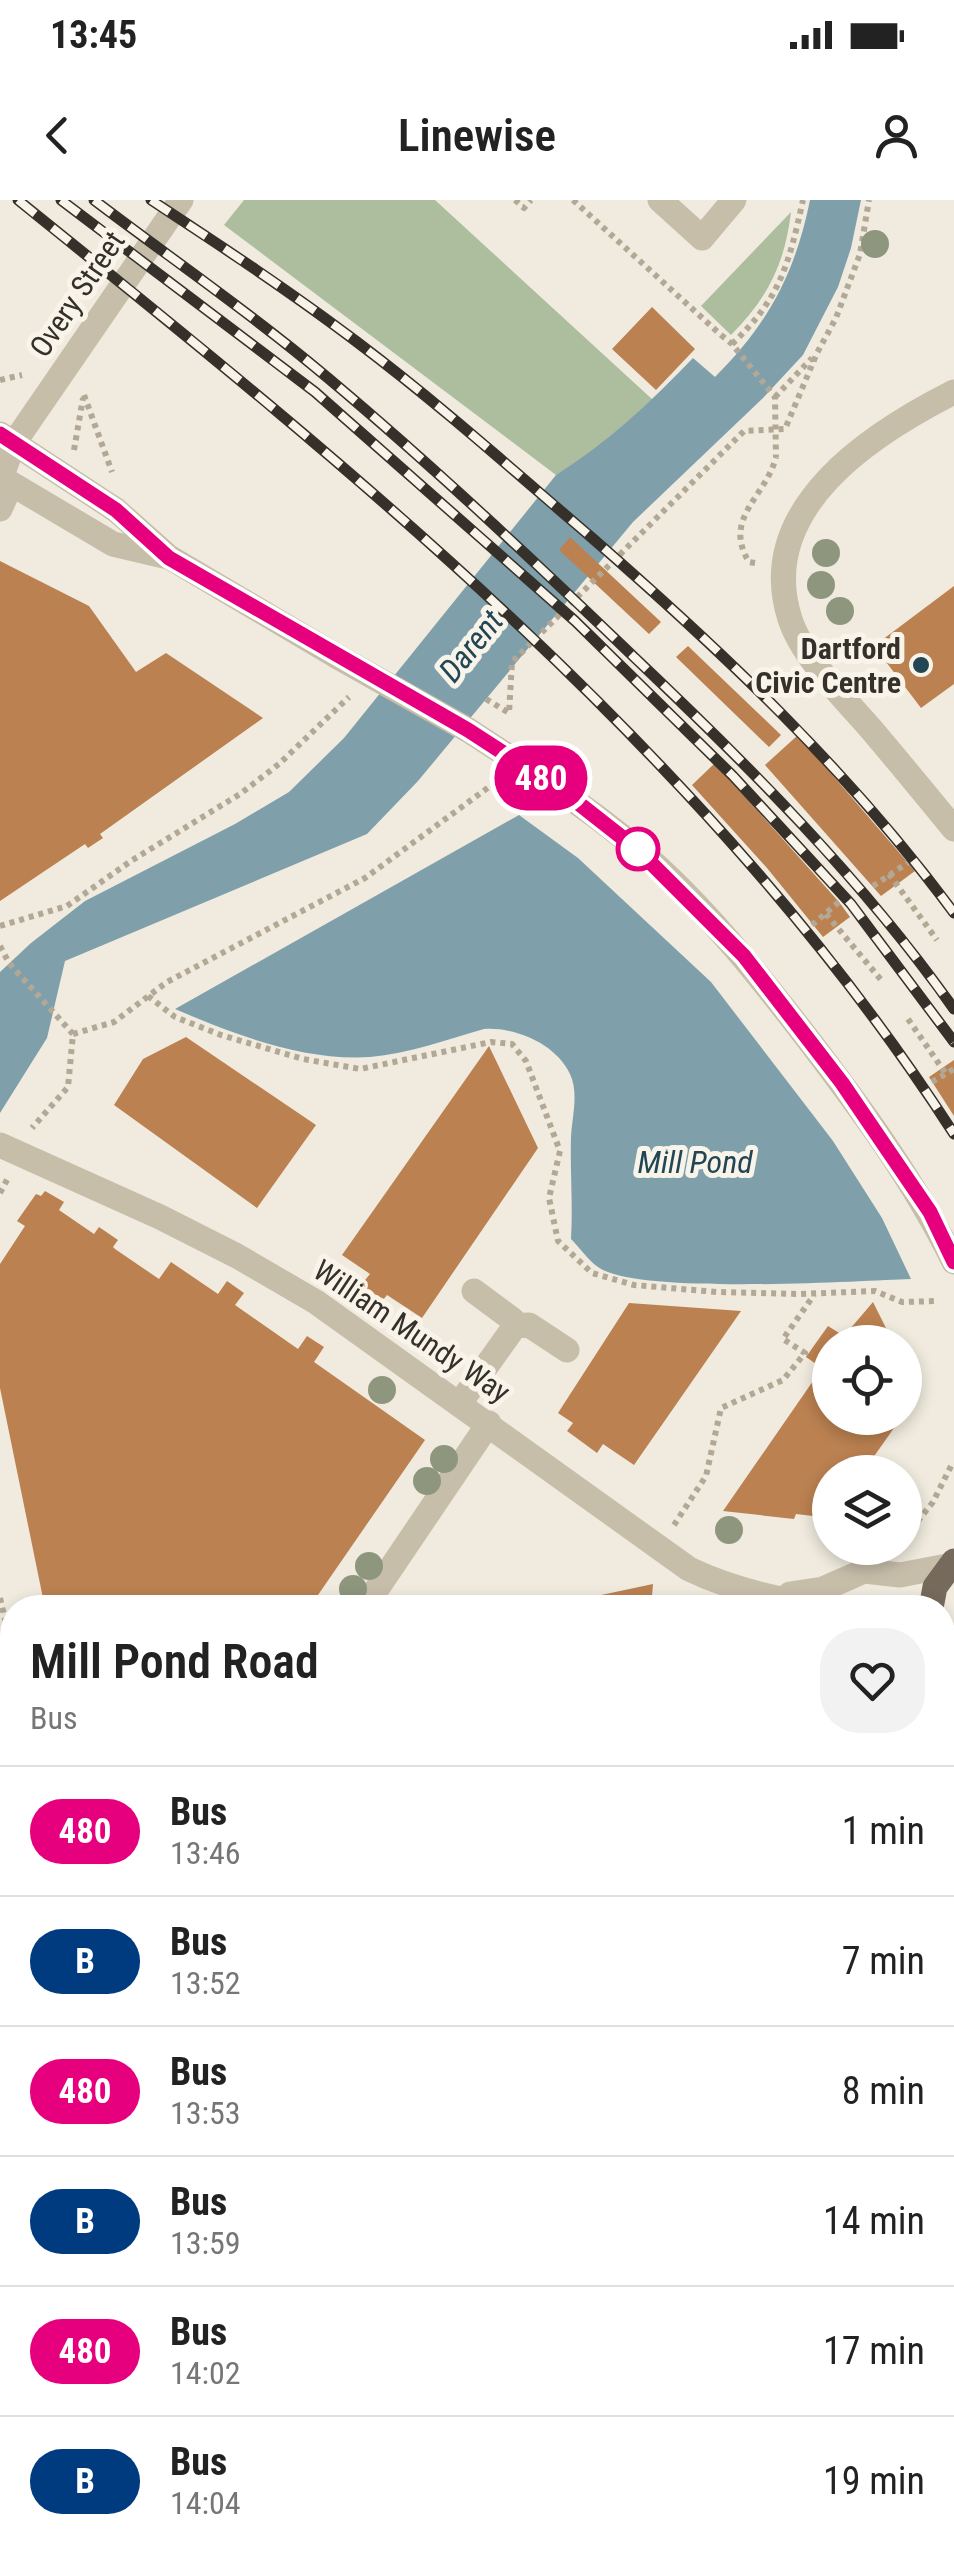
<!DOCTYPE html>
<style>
body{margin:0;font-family:"Roboto Condensed",sans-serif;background:#f2f2f2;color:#222;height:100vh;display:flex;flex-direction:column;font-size:38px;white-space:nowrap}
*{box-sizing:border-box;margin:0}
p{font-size:32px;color:#767676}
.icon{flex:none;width:55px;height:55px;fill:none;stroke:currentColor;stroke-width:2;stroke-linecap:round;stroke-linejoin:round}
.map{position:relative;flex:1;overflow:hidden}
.sheet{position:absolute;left:0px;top:1395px;width:955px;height:972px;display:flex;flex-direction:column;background:#fff;border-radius:40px 40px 0 0;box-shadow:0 5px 15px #0003}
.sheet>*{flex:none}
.badge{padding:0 20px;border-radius:32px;font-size:35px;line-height:65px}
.buttons{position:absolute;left:812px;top:1125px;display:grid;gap:20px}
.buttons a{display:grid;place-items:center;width:110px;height:110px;border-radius:50%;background:#fff;box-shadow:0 5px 15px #0003;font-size:50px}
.map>.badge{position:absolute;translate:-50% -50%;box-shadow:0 0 0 5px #fff}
.round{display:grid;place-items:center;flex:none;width:105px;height:105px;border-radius:40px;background:#f2f2f2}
.summary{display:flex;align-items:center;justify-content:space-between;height:170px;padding:0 30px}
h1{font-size:48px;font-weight:600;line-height:75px}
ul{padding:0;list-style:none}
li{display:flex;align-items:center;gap:30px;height:130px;padding:0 30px;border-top:2px solid #e0e0e0}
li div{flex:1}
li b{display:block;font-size:38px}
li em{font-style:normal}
li .badge{min-width:110px;font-weight:700;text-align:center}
.status{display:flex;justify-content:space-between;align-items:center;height:70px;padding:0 50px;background:#fff;direction:ltr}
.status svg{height:28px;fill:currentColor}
header{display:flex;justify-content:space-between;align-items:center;height:130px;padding:0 30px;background:#fff;font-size:45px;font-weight:600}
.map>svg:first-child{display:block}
.green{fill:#adbe9f}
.water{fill:#7fa0ab}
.building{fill:#bb8151}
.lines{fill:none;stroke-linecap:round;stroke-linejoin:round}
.path{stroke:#b3a895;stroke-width:6;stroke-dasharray:5 5;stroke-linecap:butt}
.minor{stroke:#c7beaa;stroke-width:25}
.major{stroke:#766a5c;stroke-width:25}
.rail-casing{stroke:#353029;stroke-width:11}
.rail{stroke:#f8f4ea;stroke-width:8;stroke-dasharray:22;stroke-linecap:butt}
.path-bridge{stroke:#b3a895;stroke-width:6;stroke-dasharray:5 5;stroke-linecap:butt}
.minor-bridge{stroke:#c7beaa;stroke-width:25}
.tree{fill:#8e967e}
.line-casing{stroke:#fff;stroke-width:22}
.line{stroke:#e6007e;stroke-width:15}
.poi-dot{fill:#224653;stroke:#f8f4ea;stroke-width:4}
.stop-dot{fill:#fff;stroke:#e6007e;stroke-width:5}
.labels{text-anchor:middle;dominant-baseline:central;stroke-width:10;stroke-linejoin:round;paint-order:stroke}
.street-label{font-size:30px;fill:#353029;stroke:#f8f4ea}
.poi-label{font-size:30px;font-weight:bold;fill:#353029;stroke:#f8f4ea;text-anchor:end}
.water-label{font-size:32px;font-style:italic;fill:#224653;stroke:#f8f4ea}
</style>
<div class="status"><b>13:45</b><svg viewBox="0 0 49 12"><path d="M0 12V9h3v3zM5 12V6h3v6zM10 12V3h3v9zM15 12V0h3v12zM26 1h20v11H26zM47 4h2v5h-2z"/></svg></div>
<header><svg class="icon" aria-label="back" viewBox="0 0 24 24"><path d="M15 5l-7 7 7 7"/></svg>Linewise<svg class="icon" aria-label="person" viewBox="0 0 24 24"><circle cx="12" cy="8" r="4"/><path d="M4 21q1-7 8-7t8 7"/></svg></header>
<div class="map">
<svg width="954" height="2366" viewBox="0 0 954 2366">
<rect width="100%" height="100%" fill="#f0ebde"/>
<path class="green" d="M 244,0 L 435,0 L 653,200 L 587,256 L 556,275 L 224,25 Z
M 791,12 C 785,64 767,99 731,135 L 701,106 Z"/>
<path class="water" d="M 810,0 L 861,0 L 851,48 L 838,87 L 803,155 L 763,198 L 633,322 L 418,581 L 367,634 L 65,761 L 47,838 L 0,913 L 0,772 L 31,743 L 85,701 L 235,624 L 289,592 L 344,538 L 556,275 C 607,243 651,202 693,158 L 715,177 C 768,124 795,74 810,0 Z
M 519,615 L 578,658 L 711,782 L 833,941 L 882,1018 L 911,1079 C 854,1081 636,1095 598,1067 C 588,1060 580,1048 571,1039 C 573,1005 570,971 571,937 C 572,917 579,893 570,874 C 556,844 516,827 484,829 C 448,839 408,854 370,857 C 302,861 236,835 175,809 Z
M 0,1475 L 12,1532 L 12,2099 L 6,2068 L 0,1975 Z"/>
<path class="building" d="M 652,107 L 695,149 L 656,190 L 612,149 Z
M 570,337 L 661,422 L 649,434 L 559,350 Z
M 0,361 L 89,406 L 136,472 L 166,453 L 263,518 L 100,634 L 103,638 L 88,648 L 85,644 L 0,701 Z
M 954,386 L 954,484 L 921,508 L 874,446 Z
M 688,446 L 781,535 L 769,547 L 676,457 Z
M 798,535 L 915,671 L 881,696 L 765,565 Z
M 715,563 L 839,702 L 850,717 L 823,737 L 767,668 L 692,585 Z
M 186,837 L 316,925 L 257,1008 L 114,905 L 143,859 Z
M 489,846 L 538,948 L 422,1118 L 387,1095 L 383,1100 L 361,1085 L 370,1074 L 342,1055 Z
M 954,860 L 954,916 L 929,877 Z
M 45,991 L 64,1002 L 59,1010 L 94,1034 L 99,1027 L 118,1040 L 113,1047 L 115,1049 L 159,1079 L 171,1062 L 218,1094 L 227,1081 L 244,1093 L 235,1105 L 298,1149 L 307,1136 L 324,1147 L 314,1162 L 425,1240 L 309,1408 L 45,1408 L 0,1188 L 0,1064 L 25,1026 L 17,1021 L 36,994 L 41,996 Z
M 873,1102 L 893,1142 L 830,1142 L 830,1218 L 901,1218 L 863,1272 L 830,1272 L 830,1318 L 796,1314 L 794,1319 L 723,1311 L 822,1168 L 806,1157 L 813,1147 L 828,1126 L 844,1136 Z
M 629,1103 L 741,1111 L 634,1265 L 603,1244 L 597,1253 L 567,1231 L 573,1223 L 558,1213 Z
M 653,1384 L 651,1408 L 550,1408 L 549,1406 Z
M 942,1803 L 954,1813 L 954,1844 L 947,1853 L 954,1859 L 954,1874 L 946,1884 L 942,1881 Z
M 942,1911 L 954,1925 L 954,1989 L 942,2001 Z
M 581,2355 L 692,2355 L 682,2366 L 592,2366 Z"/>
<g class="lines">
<path class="path" d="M 515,0 L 524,8 L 531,0
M 573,0 L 721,135
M 732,144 C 781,98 789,63 803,0
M 0,180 L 22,175
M 84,195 L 112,272
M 775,197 L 812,158
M 74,250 L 83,198
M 755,363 L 749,362 C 722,318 766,297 776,257
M 486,499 L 509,513 L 512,462 L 744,231 L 785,229 L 817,153 L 836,118 L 860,54 L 869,0
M 889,674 L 937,740
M 873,686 L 909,662
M 826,714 L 882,781
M 812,725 L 839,702
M 0,726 L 67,706 L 131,661 L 240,594 L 279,564 L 349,497
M 0,746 L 9,763 L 73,834 L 68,887 L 32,928
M 148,796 L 175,817 L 221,835 L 303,859 L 360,869 L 491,842 L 512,844 L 526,861 L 560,951 L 549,998 L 558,1041 L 592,1073 L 634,1085 L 717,1092 L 800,1094 L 875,1091 L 902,1102 L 938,1101
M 908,819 L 946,874
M 73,834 L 114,822 L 167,782 L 365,678 L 493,584
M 932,882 L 954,869
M 0,993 L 8,978
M 674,1325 L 706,1276 L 721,1208 L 783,1180 L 805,1153 L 783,1139 L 814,1095
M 905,1337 L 933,1302 L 951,1266
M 0,1398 L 12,1449
M 0,1785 L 12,1792"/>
<path class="minor" d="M 660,0 L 702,38 L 734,0
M 954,192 C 873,233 754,308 790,419 C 802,457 845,499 871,529 C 899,562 926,595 954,629
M 0,234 L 116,310 L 169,357 L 338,457
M 0,277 L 113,344 L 164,356
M 0,309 L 5,298 L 1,278 L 14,243 L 181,0
M 468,530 C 534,573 601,615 659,668 C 713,718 759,776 804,834 C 859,906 914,980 954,1062
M 0,945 L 160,1017 L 237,1056 L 316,1102 L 689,1369 C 735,1391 782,1400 832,1408
M 474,1091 L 513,1120 L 515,1126
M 460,1203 L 515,1126 L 529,1125 L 567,1150
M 790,1394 L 823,1389 L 864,1371 L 900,1375 L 947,1366
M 364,1408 L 489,1223
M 0,1508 L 12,1505
M 942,1706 L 954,1691
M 451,2355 L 462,2366
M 418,2366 L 425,2355"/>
<path class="major" d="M 931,1408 L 935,1387 L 954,1361
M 952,1462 L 954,1484"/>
<defs>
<path id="rail" d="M 18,0 C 361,276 713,560 954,934
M 61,0 L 315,192 L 575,421 L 733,576 L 851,704 L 954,842
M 94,0 C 172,59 253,115 328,178 C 434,267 535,362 635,458 C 750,567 862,679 954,809
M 151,0 C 221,46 291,92 357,142 C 438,203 514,271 591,337 C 723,452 850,572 954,713"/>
</defs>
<use href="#rail" class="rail-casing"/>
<use href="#rail" class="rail"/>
<path class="path-bridge" d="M 721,135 L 732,144 L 775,197 L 776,257"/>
<path class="minor-bridge" d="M 338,457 L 468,530"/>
</g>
<g class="tree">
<circle cx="875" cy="44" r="14"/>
<circle cx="826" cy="353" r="14"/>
<circle cx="821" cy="385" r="14"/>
<circle cx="840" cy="411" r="14"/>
<circle cx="382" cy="1190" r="14"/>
<circle cx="444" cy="1259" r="14"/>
<circle cx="427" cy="1281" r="14"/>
<circle cx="729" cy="1330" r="14"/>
<circle cx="369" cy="1366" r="14"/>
<circle cx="353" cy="1389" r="14"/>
</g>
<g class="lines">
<defs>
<path id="line" d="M 0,234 L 116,310 L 169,358 L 468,530 L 568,595 L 638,650 L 744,756 L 842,883 L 930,1012 L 954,1062"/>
</defs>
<use href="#line" class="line-casing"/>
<use href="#line" class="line"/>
</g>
<circle class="poi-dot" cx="921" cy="465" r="10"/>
<circle class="stop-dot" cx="638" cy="649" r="20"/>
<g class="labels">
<g class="street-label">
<text transform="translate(77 94) rotate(-56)">Overy Street</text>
<text transform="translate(412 1131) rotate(34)">William Mundy Way</text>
</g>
<g class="poi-label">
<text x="901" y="448">Dartford<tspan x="901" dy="34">Civic Centre</tspan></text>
</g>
<g class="water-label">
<text transform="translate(471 446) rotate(-51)">Darent</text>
<text x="695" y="962">Mill Pond</text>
</g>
</g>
</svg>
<div class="buttons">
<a><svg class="icon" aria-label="locate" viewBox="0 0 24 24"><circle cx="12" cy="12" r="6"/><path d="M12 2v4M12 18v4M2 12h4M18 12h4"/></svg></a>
<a><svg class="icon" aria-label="layers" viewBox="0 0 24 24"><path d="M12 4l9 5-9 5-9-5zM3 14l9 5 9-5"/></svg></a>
</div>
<b class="badge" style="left:541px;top:578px;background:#e6007e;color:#fff">480</b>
<section class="sheet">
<div class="summary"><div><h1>Mill Pond Road</h1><p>Bus</p></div><a class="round"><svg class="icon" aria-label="heart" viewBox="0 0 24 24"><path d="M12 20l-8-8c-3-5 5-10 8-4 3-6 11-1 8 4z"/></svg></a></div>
<ul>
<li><span class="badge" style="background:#e6007e;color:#fff">480</span><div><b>Bus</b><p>13:46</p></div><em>1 min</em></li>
<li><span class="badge" style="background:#003b80;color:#fff">B</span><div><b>Bus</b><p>13:52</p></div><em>7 min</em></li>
<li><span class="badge" style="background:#e6007e;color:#fff">480</span><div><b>Bus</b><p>13:53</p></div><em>8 min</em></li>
<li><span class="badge" style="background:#003b80;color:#fff">B</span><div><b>Bus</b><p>13:59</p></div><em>14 min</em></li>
<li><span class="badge" style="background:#e6007e;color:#fff">480</span><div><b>Bus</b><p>14:02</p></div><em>17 min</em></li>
<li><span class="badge" style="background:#003b80;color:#fff">B</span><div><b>Bus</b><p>14:04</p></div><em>19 min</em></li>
</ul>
</section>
</div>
